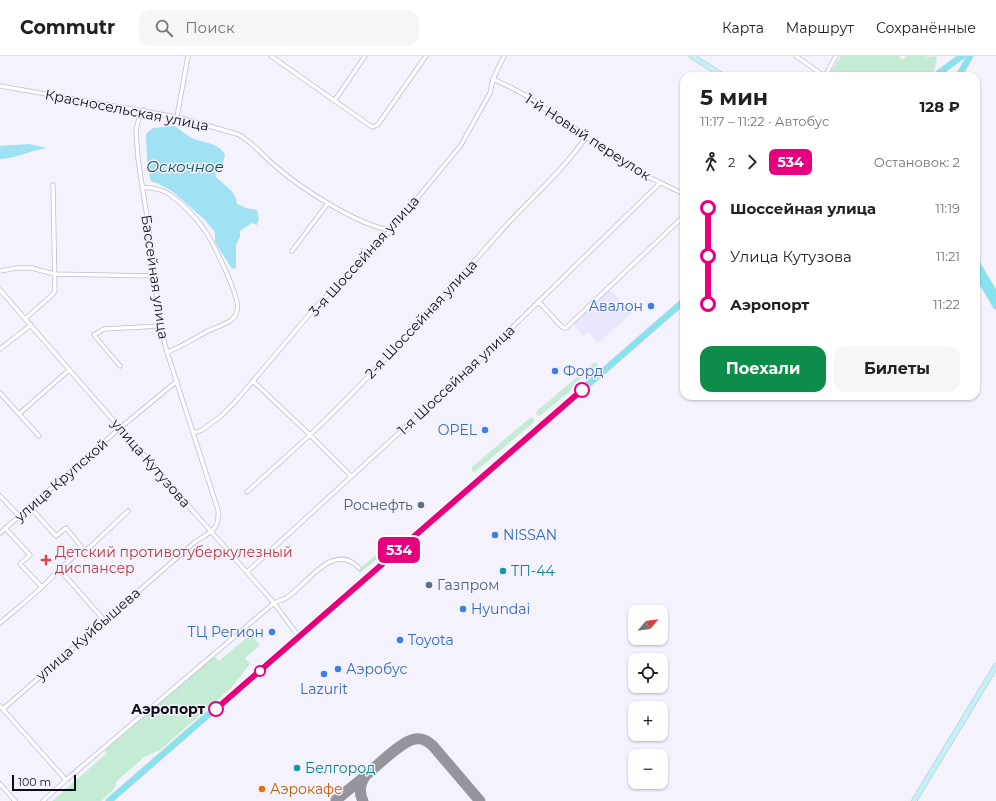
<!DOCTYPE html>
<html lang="ru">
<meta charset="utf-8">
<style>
body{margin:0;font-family:Montserrat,sans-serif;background:#f6f6f6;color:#202124;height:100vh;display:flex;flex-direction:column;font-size:15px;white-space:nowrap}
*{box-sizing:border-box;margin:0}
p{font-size:13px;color:#757577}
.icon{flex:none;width:22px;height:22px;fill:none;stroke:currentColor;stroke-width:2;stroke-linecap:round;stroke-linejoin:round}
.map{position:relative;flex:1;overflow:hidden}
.panel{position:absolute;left:680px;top:16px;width:300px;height:328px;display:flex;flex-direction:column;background:#fff;border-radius:12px;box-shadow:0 1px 3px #0004}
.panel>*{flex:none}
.badge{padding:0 8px;border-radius:6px;font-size:14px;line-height:26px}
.needle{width:26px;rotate:61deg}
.controls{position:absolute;left:628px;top:549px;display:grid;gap:8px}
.controls a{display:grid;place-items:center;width:40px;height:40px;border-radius:8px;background:#fff;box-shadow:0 1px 3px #0004;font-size:20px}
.scale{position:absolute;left:12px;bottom:10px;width:64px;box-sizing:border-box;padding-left:4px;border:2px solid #0d0c14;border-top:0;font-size:11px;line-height:14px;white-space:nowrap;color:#0d0c14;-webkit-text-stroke:3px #f4f2fc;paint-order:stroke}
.map>.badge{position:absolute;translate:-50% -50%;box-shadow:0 0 0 2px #fff}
.legs{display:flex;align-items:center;gap:6px;height:44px;padding:0 20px;font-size:13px}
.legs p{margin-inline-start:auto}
.head{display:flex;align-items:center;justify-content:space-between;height:68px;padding:0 20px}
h1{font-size:22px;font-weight:700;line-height:30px}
.cta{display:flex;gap:8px;margin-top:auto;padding:8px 20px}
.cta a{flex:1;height:46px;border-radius:12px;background:#0e8d4a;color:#fff;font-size:16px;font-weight:700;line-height:46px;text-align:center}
.cta a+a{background:#f6f6f6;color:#202124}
ul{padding:0 20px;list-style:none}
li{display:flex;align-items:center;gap:14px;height:48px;font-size:15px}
li i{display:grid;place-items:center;width:6px;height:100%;margin:0 5px;background:currentColor}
li i::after{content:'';width:10px;height:10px;margin:-5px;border:3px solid;border-radius:50%;background:#fff}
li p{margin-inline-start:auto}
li:first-child i{background:linear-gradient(#0000 50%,currentColor 0)}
li:last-child i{background:linear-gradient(currentColor 50%,#0000 0)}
header{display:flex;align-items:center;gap:24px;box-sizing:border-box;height:56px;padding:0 20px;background:#fff;border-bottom:1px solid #e0e0e0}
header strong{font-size:19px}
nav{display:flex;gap:22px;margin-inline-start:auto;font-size:14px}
.search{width:280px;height:36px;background:#f6f6f6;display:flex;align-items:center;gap:10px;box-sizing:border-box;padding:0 14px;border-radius:12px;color:#757577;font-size:15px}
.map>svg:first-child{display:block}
.industrial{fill:#e9e7fd}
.green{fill:#c4ecd4}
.water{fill:#a0e1f3}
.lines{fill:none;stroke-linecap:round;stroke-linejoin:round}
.taxiway{stroke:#96959e;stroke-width:11}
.street-casing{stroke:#bfbcd4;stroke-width:5}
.secondary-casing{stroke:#bfbcd4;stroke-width:6}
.primary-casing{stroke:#d3d3d5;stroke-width:7}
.street{stroke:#fff;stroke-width:3.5}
.secondary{stroke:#c2f1f7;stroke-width:5}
.primary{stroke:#84e3ef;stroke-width:5.5}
.line-1-casing{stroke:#fff;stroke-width:9}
.line-1{stroke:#e6007e;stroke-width:6}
.shop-dot{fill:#3f7fe0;stroke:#f4f2fc;stroke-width:1.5}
.stop-1-dot{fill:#fff;stroke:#e6007e;stroke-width:2}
.service-dot{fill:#5c6f8a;stroke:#f4f2fc;stroke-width:1.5}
.health-dot{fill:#e0444e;stroke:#f4f2fc;stroke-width:1.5}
.culture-dot{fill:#0f9aa8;stroke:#f4f2fc;stroke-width:1.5}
.food-dot{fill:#e8710a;stroke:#f4f2fc;stroke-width:1.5}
.labels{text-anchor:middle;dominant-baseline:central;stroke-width:3;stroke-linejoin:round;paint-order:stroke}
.street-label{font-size:14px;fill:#0d0c14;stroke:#f4f2fc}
.shop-label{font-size:14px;fill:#366cbe;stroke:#f4f2fc;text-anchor:start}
.service-label{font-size:14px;fill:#4e5e75;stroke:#f4f2fc;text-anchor:end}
.health-label{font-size:14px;fill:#be3a42;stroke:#f4f2fc;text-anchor:start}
.culture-label{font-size:14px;fill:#0d838f;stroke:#f4f2fc;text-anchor:start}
.stop-label{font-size:14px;font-weight:bold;fill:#0d0c14;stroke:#f4f2fc;text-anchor:end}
.food-label{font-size:14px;fill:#c56008;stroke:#f4f2fc;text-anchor:start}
.water-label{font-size:15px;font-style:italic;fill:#144b59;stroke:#f4f2fc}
</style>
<header>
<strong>Commutr</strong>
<div class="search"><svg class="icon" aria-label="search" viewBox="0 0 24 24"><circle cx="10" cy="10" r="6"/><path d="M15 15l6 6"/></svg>Поиск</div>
<nav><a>Карта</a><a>Маршрут</a><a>Сохранённые</a></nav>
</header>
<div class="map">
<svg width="996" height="745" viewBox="0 0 996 745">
<rect width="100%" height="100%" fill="#f4f2fc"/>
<path class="industrial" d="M 610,234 L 632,257 L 598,287 L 589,276 L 584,280 L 573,267 Z"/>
<path class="green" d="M 841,0 L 899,0 L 902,4 L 907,0 L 926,0 L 927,1 L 936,0 L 937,2 L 934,16 L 922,20 L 828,20 Z
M 595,306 L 598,308 L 597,312 L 584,320 L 574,328 L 570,335 L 541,359 L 538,360 L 536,358 L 537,355 Z
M 531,361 L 534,363 L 534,366 L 476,415 L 473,416 L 472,414 L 472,411 Z
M 396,482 L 398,482 L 398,485 L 360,517 L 359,517 L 358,514 Z
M 251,578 L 260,589 L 245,602 L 250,608 L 231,632 L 160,694 L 144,701 L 117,725 L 114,733 L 101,745 L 52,745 L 106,698 L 105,694 L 214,600 L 219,605 Z"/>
<path class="water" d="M 175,70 C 182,75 187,80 194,83 C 207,88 216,86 225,98 L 223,107 L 215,116 L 216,121 C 225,130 236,135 237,148 L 246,152 L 257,154 L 259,163 L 257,169 L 252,167 L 240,175 L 240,181 L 236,189 L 236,212 L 232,213 L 215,186 L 215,176 L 205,164 L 172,135 L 159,128 L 151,125 C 146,110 147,94 146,78 L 153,72 Z
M 29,88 L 47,92 C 31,94 16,103 0,103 L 0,90 Z"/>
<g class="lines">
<path class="taxiway" d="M 336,744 L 363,722
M 363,745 C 358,735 360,727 366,719 C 377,710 403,684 415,683 C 422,682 428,685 433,690 L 480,745"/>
<defs>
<path id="street" d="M 271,0 L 372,71 L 377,69 L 379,67 L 426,0
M 796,0 L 824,20
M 825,20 L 836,0
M 493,23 L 510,31 L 525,39 L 638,116 L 684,138
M 0,30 L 177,61 L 237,78 C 252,85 261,98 274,109 C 299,131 358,170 391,174
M 335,44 L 365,0
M 177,61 L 188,0
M 142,131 C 153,132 164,133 173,141 C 184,149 195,161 203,172 C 211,182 242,244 237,255 C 236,259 233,263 230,265 C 223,269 215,272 208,275 C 194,282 182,291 167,296
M 292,195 L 328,147
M 0,215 L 17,212 L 32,212 L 54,218 L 154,220
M 0,234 L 120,372 L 274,547 L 299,581
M 539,246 L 561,270 L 564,272 L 567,271 L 684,160
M 25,263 L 52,239 L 55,235 L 53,129
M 0,293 L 31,269
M 120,310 L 94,279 L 104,273 L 160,270
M 253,325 L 310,379 L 351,420
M 0,337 L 39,380
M 19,358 L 69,314
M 193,376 L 197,376 L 202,374 L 221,360 L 236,345 L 314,253 L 391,174 L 461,89 L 490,37 L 493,23 L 504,0
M 247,436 C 268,417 289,398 310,379 C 377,315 439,245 501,175 C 529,144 562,116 586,81
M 0,440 L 19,460
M 30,451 L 56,480 L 66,472 L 84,494
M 5,472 L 30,499 L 20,508 L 42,531
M 0,477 L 120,372 L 177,325
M 60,514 L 104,564
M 247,516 L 482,301 L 660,127
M 0,567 C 14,555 29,543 42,531 C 57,517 71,499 90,491 L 128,455
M 0,650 L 66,724
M 3,653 L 195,486 C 210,476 220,474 218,454 L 167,296 L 160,270 L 149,173 L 138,103 L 136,74 L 139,62 L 144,54
M 0,728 L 15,745
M 43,745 L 66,724 L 274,547 C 278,545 282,544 286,542 C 306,530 333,484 359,512"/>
<path id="secondary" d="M 692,0 L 723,20
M 914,745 L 996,610"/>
<path id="primary" d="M 935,20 L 962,0
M 959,20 L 970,0
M 976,206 L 996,240
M 976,216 L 996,250
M 109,745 L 684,245"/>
</defs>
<use href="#street" class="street-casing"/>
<use href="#secondary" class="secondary-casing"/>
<use href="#primary" class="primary-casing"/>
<use href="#street" class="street"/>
<use href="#secondary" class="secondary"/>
<use href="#primary" class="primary"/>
</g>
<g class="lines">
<defs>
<path id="line-1" d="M 216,653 L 582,334"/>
</defs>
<use href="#line-1" class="line-1-casing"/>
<use href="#line-1" class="line-1"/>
</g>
<g class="shop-dot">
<circle cx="651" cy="250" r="4"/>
<circle cx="555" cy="315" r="4"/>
<circle cx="485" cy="374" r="4"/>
<circle cx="495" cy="479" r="4"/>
<circle cx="463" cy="553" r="4"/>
<circle cx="272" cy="576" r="4"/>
<circle cx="400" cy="584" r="4"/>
<circle cx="338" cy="613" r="4"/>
<circle cx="324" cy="618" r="4"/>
</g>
<g class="stop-1-dot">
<circle cx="582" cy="334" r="7"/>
<circle cx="260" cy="615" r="5"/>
<circle cx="216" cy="653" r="7"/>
</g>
<g class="service-dot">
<circle cx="421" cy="449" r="4"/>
<circle cx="429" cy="529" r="4"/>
</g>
<path class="health-dot" d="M44 498h4v4h4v4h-4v4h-4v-4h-4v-4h4z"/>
<g class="culture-dot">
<circle cx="503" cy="515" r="4"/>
<circle cx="297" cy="712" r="4"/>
</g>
<circle class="food-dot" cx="262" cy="733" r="4"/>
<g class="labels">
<g class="street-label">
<text transform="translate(127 54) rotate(11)">Красносельская улица</text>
<text transform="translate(588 81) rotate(33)">1-й Новый переулок</text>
<text transform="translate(364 200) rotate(-48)">3-я Шоссейная улица</text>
<text transform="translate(155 221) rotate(82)">Бассейная улица</text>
<text transform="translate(421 263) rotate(-47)">2-я Шоссейная улица</text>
<text transform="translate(456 324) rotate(-43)">1-я Шоссейная улица</text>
<text transform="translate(151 407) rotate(49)">улица Кутузова</text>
<text transform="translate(61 424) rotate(-41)">улица Крупской</text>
<text transform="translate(88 578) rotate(-41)">улица Куйбышева</text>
</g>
<g class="shop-label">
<text x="643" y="250" text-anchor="end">Авалон</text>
<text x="563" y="315">Форд</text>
<text x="477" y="374" text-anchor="end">OPEL</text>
<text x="503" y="479">NISSAN</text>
<text x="471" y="553">Hyundai</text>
<text x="264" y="576" text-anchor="end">ТЦ Регион</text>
<text x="408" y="584">Toyota</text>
<text x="346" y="613">Аэробус</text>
<text x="324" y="633" text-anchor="middle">Lazurit</text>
</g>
<g class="service-label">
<text x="413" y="449">Роснефть</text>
<text x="437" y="529" text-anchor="start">Газпром</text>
</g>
<g class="health-label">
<text x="55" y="496">Детский противотуберкулезный<tspan x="55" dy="16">диспансер</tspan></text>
</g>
<g class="culture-label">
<text x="511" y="515">ТП-44</text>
<text x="305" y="712">Белгород</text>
</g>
<g class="stop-label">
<text x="205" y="653">Аэропорт</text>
</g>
<g class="food-label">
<text x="270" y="733">Аэрокафе</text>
</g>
<g class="water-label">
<text x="185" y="110">Оскочное</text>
</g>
</g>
</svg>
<div class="controls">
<a><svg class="needle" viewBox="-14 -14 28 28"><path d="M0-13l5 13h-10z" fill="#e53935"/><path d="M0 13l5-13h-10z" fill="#757577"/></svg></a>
<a><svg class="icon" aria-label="locate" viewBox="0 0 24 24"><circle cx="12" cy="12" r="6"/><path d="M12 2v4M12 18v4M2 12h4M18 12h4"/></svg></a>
<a>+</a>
<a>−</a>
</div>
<div class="scale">100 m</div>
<b class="badge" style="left:399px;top:494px;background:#e6007e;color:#fff">534</b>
<section class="panel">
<div class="head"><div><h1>5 мин</h1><p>11:17 – 11:22 · Автобус</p></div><b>128 ₽</b></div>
<div class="legs"><svg class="icon" aria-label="walk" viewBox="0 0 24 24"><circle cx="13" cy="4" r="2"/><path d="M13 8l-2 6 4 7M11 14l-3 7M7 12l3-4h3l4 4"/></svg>2<svg class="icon" aria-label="forward" viewBox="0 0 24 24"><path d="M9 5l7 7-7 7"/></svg><b class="badge" style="background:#e6007e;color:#fff">534</b><p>Остановок: 2</p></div>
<ul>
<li><i style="color:#e6007e"></i><b>Шоссейная улица</b><p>11:19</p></li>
<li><i style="color:#e6007e"></i><span>Улица Кутузова</span><p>11:21</p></li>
<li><i style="color:#e6007e"></i><b>Аэропорт</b><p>11:22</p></li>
</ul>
<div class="cta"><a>Поехали</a><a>Билеты</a></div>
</section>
</div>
